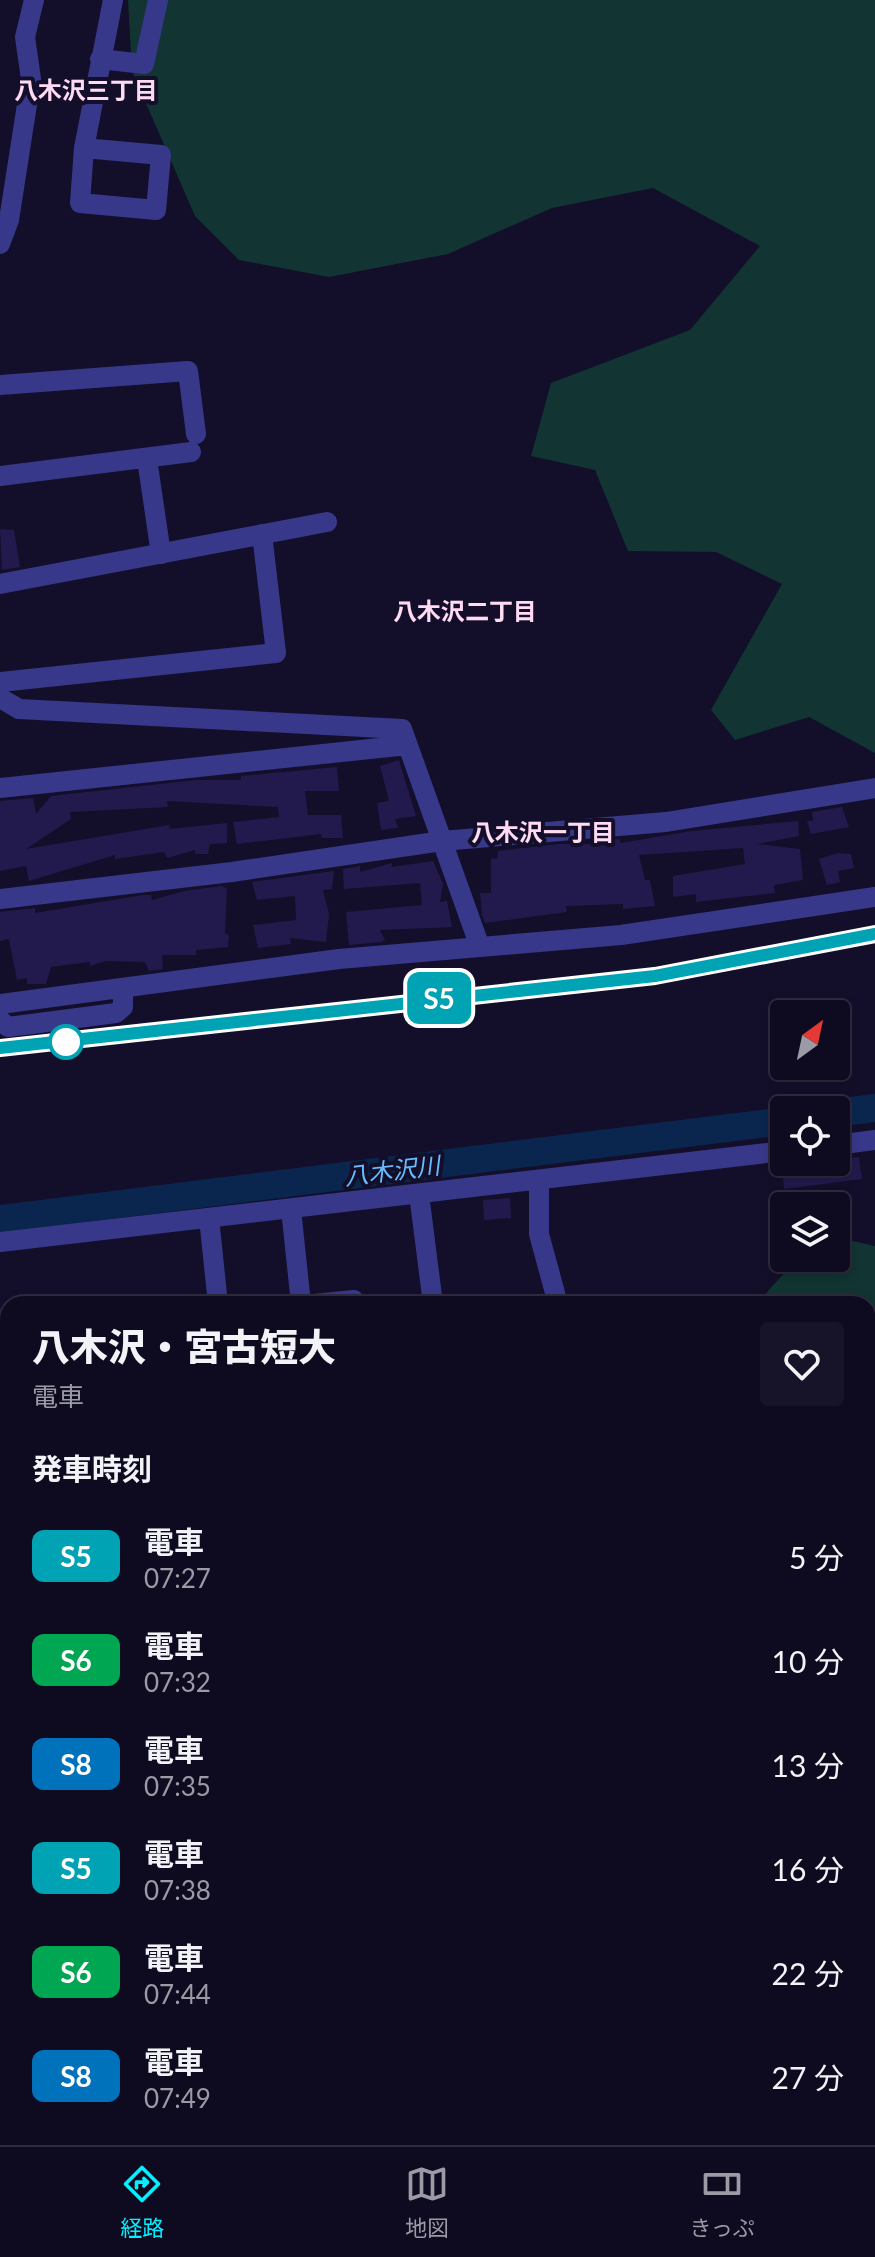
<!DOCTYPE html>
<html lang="ja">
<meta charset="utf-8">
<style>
body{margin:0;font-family:Lato,"Noto Sans JP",sans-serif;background:#171429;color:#f1f3f6;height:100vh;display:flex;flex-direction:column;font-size:30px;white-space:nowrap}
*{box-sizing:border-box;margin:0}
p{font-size:26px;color:#9b9ba5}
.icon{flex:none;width:44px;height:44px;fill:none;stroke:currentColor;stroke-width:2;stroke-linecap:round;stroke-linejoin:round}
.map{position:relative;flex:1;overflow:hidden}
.side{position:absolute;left:0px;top:1296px;width:876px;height:850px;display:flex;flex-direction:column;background:#0e0b20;border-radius:24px 24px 0 0;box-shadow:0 4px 12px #0003,0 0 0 2px #2e2b3e}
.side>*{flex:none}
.badge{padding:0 16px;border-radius:12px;font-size:28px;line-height:52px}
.needle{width:52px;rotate:33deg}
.fabs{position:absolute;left:770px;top:1000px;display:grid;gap:16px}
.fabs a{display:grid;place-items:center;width:80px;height:80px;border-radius:8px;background:#0e0b20;box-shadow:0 4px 12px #0003,0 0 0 2px #2e2b3e;font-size:40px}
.map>.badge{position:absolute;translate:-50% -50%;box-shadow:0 0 0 4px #fff}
h2{padding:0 32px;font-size:30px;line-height:72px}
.round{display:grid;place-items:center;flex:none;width:84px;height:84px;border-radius:8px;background:#171429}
.overview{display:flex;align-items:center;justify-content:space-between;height:136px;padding:0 32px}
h1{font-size:38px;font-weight:800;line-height:60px}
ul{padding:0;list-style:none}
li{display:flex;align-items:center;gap:24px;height:104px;padding:0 32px}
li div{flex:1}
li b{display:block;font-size:30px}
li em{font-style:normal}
li .badge{min-width:88px;font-weight:700;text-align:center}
.dock{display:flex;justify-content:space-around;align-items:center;height:112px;border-top:2px solid #2e2b3e;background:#0e0b20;font-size:22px;color:#9b9ba5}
.dock a{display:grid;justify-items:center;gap:4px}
.dock .selected{color:#04efff}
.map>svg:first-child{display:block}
.green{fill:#123432}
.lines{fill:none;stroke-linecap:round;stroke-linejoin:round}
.river{stroke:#0a264e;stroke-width:28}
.building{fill:#221a4c}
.minor{stroke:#38388b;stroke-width:20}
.rail-casing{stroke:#04efff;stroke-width:8}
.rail{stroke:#130f2a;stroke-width:5;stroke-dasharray:15;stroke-linecap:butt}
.line-casing{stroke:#fff;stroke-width:18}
.line{stroke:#00a3b4;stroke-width:12}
.stop-dot{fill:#fff;stroke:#00a3b4;stroke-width:4}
.labels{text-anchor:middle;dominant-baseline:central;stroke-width:8;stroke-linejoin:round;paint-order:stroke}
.neighbourhood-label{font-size:24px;font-weight:bold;fill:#ffdaf3;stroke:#130f2a}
.water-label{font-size:24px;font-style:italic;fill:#66beff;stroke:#130f2a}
</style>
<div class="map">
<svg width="875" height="2145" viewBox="0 0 875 2145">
<rect width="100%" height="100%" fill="#130f2a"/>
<path class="green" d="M 128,0 L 875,0 L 875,753 L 809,717 L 735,740 L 711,710 L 782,584 L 716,552 L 628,551 L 595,470 L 531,456 L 551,383 L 690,330 L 760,246 L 653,188 L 552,208 L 448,254 L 329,277 L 239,260 L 195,216 L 132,71 Z
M 839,1238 L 875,1246 L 875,1348 L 868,1347 L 868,1304 L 757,1304 C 785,1272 791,1258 836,1258 Z
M 0,1377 L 8,1379 L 8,1492 L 0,1486 Z
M 0,1702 L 8,1710 L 8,2138 L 868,2138 L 868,1910 L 875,1909 L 875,2145 L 0,2145 Z"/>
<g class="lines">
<path class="river" d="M 836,1113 L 875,1108
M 0,1219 L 784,1121"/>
</g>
<path class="building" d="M 0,529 L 14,530 L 20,567 L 2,570 Z
M 399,760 L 416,816 L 395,819 L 398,828 L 381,830 L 377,803 L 389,801 L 380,766 Z
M 337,767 L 339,791 L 305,791 L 308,815 L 341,815 L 343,838 L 322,838 L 321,834 L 237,844 L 233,822 L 279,817 L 278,807 L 167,801 L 168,807 L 70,812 L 71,819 L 26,849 L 169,825 L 170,829 L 227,823 L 227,843 L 210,844 L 208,854 L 195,854 L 195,850 L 167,858 L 164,852 L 115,859 L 115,855 L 29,881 L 26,866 L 0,871 L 0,801 L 33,798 L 36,814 L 51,796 L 196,780 L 241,780 L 241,776 Z
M 842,807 L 849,827 L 811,834 L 807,821 L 813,821 L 812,812 Z
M 798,821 L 799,836 L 757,844 L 800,849 L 803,880 L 774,885 L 775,893 L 696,902 L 696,894 L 673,897 L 673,876 L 745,864 L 743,848 L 639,855 L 645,880 L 650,880 L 655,906 L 623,909 L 623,904 L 566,906 L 567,912 L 485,923 L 482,915 L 480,893 L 491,893 L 491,858 L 497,859 L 498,851 L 559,844 L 607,844 L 606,840 L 619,839 L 621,843 L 691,831 Z
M 838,853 L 851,854 L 854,868 L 838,871 L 840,882 L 827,885 L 819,859 Z
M 433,861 L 443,884 L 440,902 L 447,901 L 452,927 L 380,930 L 385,940 L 381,942 L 349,945 L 346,912 L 422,905 L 420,883 L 344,889 L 343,869 L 360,866 L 360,872 L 392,863 L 392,867 Z
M 334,871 L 332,889 L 323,890 L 329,914 L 326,942 L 290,938 L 291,944 L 258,948 L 253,925 L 296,920 L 295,896 L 257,900 L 252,882 Z
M 222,886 L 227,889 L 225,933 L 229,936 L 228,947 L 196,950 L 196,955 L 162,955 L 163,969 L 149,971 L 145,962 L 106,961 L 90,966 L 90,962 L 51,967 L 46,984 L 27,984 L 27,978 L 17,980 L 9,939 L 0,941 L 0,912 L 35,908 L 35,913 L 143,895 L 151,895 L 152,900 L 184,891 Z
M 859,1157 L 862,1179 L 784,1189 L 782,1167 Z
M 510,1198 L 511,1218 L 484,1220 L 483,1200 Z"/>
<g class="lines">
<path class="minor" d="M 100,59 L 144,64 L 158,0
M 84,148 L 161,155 L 156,210 L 80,203 L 84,148 L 113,0
M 0,244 L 9,220 L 31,79 L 25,37 L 34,0
M 0,385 L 188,371 L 196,434
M 147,459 L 161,554
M 0,476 L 191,452
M 0,584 L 327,522
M 0,682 L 276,653 L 262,534
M 0,698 L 19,709 L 402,729 L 480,947
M 0,788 L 408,745
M 0,899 L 232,872 L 442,841 L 666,822 L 875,788
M 0,1004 L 339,959 L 621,935 L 875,897
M 0,1020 L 8,1027 L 116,1013 L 123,1007 L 123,988
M 836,1145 L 875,1140
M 539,1180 L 539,1234 L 558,1304
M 419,1194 L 433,1304
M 291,1209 L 301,1304
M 209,1218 L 218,1304
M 0,1242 L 784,1151
M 314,1304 L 354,1300"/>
<defs>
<path id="rail" d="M 0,1048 L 655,976 L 875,934"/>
</defs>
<use href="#rail" class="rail-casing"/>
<use href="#rail" class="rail"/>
</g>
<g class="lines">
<defs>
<path id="line" d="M 0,1048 L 655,976 L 875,934"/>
</defs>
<use href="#line" class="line-casing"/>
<use href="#line" class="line"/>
</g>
<circle class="stop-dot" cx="66" cy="1042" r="16"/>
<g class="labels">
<g class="neighbourhood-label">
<text x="86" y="89">八木沢三丁目</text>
<text x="465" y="610">八木沢二丁目</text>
<text x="543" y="831">八木沢一丁目</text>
</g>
<g class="water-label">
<text transform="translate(392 1170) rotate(-7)">八木沢川</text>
</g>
</g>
</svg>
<div class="fabs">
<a><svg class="needle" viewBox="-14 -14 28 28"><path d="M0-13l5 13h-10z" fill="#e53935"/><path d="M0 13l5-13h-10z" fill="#9b9ba5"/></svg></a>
<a><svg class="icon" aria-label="locate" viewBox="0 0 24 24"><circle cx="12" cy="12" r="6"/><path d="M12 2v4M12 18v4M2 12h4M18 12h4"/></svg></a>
<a><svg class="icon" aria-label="layers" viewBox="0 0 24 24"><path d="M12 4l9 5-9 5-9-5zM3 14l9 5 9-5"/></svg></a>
</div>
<b class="badge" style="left:439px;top:998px;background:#00a3b4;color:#fff">S5</b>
<section class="side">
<div class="overview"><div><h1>八木沢・宮古短大</h1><p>電車</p></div><a class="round"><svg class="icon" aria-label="heart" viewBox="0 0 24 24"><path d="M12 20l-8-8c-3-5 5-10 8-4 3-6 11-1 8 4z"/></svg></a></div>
<h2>発車時刻</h2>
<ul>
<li><span class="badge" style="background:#00a3b4;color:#fff">S5</span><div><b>電車</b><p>07:27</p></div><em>5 分</em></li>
<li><span class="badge" style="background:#00a651;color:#fff">S6</span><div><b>電車</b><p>07:32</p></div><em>10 分</em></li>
<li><span class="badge" style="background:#0072bc;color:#fff">S8</span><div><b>電車</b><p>07:35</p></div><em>13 分</em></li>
<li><span class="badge" style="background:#00a3b4;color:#fff">S5</span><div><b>電車</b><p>07:38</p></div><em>16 分</em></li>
<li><span class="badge" style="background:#00a651;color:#fff">S6</span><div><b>電車</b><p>07:44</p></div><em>22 分</em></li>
<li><span class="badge" style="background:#0072bc;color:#fff">S8</span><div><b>電車</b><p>07:49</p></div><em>27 分</em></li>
</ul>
</section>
</div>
<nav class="dock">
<a class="selected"><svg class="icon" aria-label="directions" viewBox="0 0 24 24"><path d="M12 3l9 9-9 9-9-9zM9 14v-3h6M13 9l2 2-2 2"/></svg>経路</a>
<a><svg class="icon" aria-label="map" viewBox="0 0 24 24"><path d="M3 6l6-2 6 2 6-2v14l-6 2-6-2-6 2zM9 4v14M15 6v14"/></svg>地図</a>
<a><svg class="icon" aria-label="tickets" viewBox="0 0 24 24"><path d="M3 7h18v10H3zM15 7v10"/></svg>きっぷ</a>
</nav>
